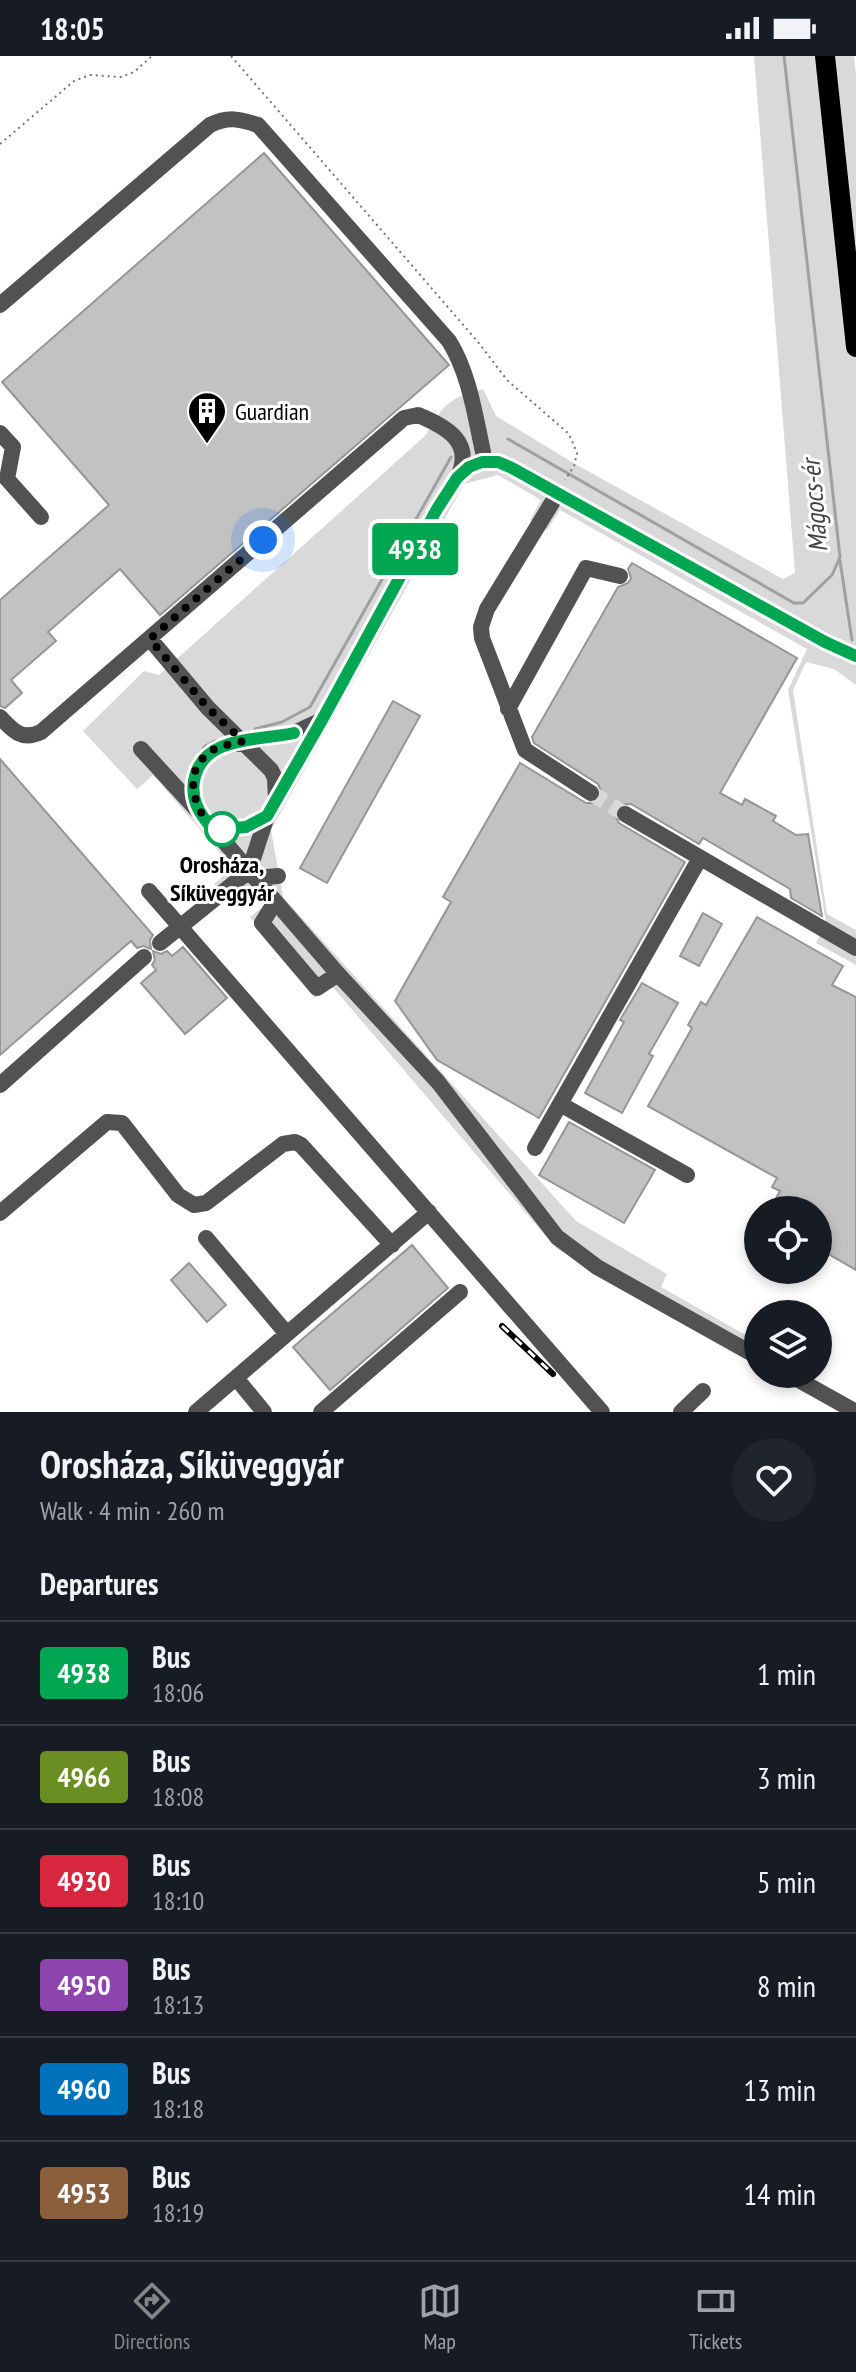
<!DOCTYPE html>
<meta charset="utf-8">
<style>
body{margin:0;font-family:"PT Sans Narrow",sans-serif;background:#20242c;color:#f1f3f6;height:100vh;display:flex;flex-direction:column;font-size:30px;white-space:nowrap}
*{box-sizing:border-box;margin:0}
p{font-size:26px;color:#9ea1a6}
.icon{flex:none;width:44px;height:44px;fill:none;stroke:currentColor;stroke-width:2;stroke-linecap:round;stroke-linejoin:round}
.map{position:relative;height:1356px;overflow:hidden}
.drawer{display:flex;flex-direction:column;background:#171b24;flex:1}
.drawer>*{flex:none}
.badge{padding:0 16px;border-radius:6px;font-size:28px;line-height:52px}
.tools{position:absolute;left:744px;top:1140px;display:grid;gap:16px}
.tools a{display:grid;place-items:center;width:88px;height:88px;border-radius:50%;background:#171b24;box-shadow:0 4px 12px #0003;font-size:40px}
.you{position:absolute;width:40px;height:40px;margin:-20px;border:6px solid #fff;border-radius:50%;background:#1a73e8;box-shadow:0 0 0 12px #1a73e833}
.map>.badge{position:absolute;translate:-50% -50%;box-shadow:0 0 0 4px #fff}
h2{padding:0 40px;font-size:30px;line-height:72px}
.round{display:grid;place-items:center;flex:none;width:84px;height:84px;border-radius:42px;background:#20242c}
.headline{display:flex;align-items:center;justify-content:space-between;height:136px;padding:0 40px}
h1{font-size:38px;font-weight:800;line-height:60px}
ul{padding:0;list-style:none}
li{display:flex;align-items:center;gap:24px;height:104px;padding:0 40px;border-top:2px solid #363941}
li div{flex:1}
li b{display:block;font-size:30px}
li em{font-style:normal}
li .badge{min-width:88px;font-weight:700;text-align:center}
.status{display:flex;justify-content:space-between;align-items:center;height:56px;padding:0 40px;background:#171b24;direction:ltr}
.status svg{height:22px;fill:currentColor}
.tab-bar{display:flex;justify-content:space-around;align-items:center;height:112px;border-top:2px solid #363941;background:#171b24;font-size:22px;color:#9ea1a6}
.tab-bar a{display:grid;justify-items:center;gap:4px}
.tab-bar .active{color:#858687}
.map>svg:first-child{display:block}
.green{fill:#d9d9d9}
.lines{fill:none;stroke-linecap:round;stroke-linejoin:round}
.stream{stroke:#a0a0a0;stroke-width:3}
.building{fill:#c2c2c2;stroke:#969696;stroke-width:2}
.minor-tunnel{stroke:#d9d9d9;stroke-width:16;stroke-dasharray:16 8;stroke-linecap:butt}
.major-casing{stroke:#dbdbdb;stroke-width:24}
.path{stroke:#747474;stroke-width:2;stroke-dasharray:2 4;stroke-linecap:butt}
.minor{stroke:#525252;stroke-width:16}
.major{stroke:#000;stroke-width:20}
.rail-casing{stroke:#000;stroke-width:6}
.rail{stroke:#fff;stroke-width:3;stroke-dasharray:9;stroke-linecap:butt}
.line-casing{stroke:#fff;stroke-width:18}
.line{stroke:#00a651;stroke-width:12}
.walk{stroke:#000;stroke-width:8;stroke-dasharray:0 14.4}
.stop-dot{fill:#fff;stroke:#00a651;stroke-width:4}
.labels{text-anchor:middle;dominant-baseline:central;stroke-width:6;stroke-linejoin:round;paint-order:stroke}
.poi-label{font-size:24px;fill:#000;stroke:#fff;text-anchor:start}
.stop-label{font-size:24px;font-weight:bold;fill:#000;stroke:#fff}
.water-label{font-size:26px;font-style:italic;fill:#414141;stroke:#fff}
</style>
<div class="status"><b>18:05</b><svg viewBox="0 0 49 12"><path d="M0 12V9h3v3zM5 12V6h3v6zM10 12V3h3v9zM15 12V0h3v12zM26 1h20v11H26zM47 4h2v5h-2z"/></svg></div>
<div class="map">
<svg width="856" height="1356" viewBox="0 0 856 1356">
<rect width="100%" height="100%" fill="#fff"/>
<path class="green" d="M 754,0 L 854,0 L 856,18 L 856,629 L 834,613 L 806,606 L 793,634 L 827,858 L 856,874 L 856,909 L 816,887 L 826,867 L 788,634 L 807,593 L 560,454 L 547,474 L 530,464 L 541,444 L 498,419 L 464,428 L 271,774 L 283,841 L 576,1165 L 667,1218 L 661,1231 L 758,1286 L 758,1306 L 623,1233 L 556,1192 L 331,929 L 315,942 L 250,861 L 265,849 L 250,830 L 232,845 L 214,828 L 233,812 L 153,719 L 137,733 L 83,675 L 144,615 L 159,619 L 426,379 C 442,349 449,342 483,333 L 496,360 L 577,409 L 783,523 L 795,517 Z"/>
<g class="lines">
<path class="stream" d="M 508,383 L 794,547 L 803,547 L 832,519 L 840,501 L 784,0
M 840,505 L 852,584
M 255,673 L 282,666 L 310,651 L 451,401"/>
</g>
<path class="building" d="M 264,97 L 449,309 L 160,559 L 120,513 L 48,576 L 56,585 L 11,624 L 22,637 L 5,652 L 0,650 L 0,544 L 109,449 L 2,326 Z
M 632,507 L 797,602 L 720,737 L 742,749 L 745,743 L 776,760 L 773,765 L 796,779 L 808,778 L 822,860 L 791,842 L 790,833 L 703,782 L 699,788 L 631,748 L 619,749 L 614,757 L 619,767 L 685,806 L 539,1062 L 437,1004 L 395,945 L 451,846 L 443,841 L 520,707 L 586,747 L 595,747 L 601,742 L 602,737 L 598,728 L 534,687 L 532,681 L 618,531 L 628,527 L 631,522 L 628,513 Z
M 393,645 L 420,660 L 327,827 L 300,812 Z
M 0,703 L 153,879 L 150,884 L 151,893 L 143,890 L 137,892 L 131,885 L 0,999 Z
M 703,857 L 722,868 L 699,910 L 680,900 Z
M 757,861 L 843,910 L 832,929 L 856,941 L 856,1214 L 818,1192 L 818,1154 L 785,1154 L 773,1148 L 780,1135 L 772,1131 L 777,1122 L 648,1050 L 692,972 L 688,969 L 701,946 L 706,949 Z
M 183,891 L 227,942 L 185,978 L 141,927 L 156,914 L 152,909 L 155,904 L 153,895 L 161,898 L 167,895 L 172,900 Z
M 642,927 L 678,947 L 649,998 L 653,1000 L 622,1057 L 585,1037 L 624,966 L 620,964 Z
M 569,1066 L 655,1114 L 624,1167 L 539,1119 Z
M 412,1189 L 448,1232 L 330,1334 L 293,1291 Z
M 189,1207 L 226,1249 L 207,1266 L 171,1224 Z"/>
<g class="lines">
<path class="minor-tunnel" d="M 591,737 L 625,758"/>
<defs>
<path id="major" d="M 825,0 L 856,291"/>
</defs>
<use href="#major" class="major-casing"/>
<path class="path" d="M 231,0 L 478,286 L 507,324 L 569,378 L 577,397 L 574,410 L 565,424
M 0,88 L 74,25 L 90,19 L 121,21 L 134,16 L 152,0"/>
<path class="minor" d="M 0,249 L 210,69 C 229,60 239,63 258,69 L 449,285 C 469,317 475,359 483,396
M 0,377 L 13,391 L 7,423 L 41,461
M 558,437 L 487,553 L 481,571 L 482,582 L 525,694 L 591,737
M 150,583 L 208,652 L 271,714 L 275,722 L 276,742
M 508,653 L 586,512 L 620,520
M 0,661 C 13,675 22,685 41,676 L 404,362 L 418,359 C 447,371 474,386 458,421
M 141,693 L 197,754
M 625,758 L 856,892
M 211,771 C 233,776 248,771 267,760
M 255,822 L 278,820
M 149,835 L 602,1356
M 275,846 L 262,867 L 317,932 L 338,918
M 160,887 L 249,815 L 202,759 L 195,747 L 193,728 L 198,711 L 209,696 L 218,691 L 294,677 L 322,664
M 0,1029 L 144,901
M 560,1048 L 687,1119
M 535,1092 L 700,802
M 0,1157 L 107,1066 L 122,1067 L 178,1139 L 194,1149 L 206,1147 L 283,1088 L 295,1086 L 301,1089 L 392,1189
M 206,1182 L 287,1278
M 758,1301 L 597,1211 L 557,1181 L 438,1026 L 338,918 L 249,815 L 267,760 L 322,664 L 437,453 C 458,421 470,393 512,412 L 825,586 L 856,600
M 788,1318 L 856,1356
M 236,1322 L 264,1356
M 196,1356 L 429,1156
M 321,1356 L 460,1236
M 681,1356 L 703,1335"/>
<use href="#major" class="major"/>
<defs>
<path id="rail" d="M 502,1270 L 553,1318"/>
</defs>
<use href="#rail" class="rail-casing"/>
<use href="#rail" class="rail"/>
</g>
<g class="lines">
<defs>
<path id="line" d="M 294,677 C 258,685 202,679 194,725 C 191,744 199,757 211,771 L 223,773 L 246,771 L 267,760 L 322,664 L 437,453 L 457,422 L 469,411 L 482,406 L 498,406 L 512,412 L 825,586 L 856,600"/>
</defs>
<use href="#line" class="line-casing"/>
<use href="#line" class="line"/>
<path class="walk" d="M 222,773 L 211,771 C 192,748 182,713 213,694 C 221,689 233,688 243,685 L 208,652 L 150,583 L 263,484"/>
</g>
<defs>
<symbol id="building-pin" viewBox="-11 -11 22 30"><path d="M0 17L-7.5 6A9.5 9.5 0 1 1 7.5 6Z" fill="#000" stroke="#fff"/><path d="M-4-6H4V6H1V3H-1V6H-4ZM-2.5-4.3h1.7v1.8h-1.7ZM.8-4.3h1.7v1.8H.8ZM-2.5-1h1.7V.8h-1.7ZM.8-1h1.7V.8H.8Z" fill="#fff"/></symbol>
</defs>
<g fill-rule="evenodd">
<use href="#building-pin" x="185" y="333" width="44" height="60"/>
</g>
<circle class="stop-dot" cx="222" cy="773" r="16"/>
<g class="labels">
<g class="poi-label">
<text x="235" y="355">Guardian</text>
</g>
<g class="stop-label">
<text x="222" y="808">Orosháza,<tspan x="222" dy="28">Síküveggyár</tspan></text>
</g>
<g class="water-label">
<text transform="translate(814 450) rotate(-95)">Mágocs-ér</text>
</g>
</g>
</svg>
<div class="tools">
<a><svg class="icon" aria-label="locate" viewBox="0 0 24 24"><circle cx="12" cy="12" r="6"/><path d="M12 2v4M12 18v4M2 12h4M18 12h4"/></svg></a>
<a><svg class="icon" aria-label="layers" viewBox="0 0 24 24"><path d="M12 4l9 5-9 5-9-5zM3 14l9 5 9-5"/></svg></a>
</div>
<div class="you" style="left:263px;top:484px"></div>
<b class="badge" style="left:415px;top:493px;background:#00a651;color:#fff">4938</b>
</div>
<section class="drawer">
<div class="headline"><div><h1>Orosháza, Síküveggyár</h1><p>Walk · 4 min · 260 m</p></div><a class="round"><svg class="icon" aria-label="heart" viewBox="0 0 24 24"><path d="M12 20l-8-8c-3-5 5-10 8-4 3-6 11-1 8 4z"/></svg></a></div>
<h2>Departures</h2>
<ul>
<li><span class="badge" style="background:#00a651;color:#fff">4938</span><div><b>Bus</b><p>18:06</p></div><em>1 min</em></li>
<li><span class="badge" style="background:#6b8e23;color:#fff">4966</span><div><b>Bus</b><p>18:08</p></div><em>3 min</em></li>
<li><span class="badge" style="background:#d7263d;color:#fff">4930</span><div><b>Bus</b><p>18:10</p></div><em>5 min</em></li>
<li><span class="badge" style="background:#8e44ad;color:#fff">4950</span><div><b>Bus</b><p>18:13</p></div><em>8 min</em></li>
<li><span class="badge" style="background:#0072bc;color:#fff">4960</span><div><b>Bus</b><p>18:18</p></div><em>13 min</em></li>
<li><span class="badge" style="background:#8b5e3c;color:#fff">4953</span><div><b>Bus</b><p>18:19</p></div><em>14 min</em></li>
</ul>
</section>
<nav class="tab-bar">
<a class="active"><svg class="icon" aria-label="directions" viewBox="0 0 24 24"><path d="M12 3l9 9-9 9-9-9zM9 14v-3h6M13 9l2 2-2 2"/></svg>Directions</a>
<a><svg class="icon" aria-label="map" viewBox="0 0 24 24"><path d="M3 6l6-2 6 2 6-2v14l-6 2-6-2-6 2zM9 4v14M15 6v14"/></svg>Map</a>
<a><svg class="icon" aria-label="tickets" viewBox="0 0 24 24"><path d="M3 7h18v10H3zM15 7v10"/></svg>Tickets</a>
</nav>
